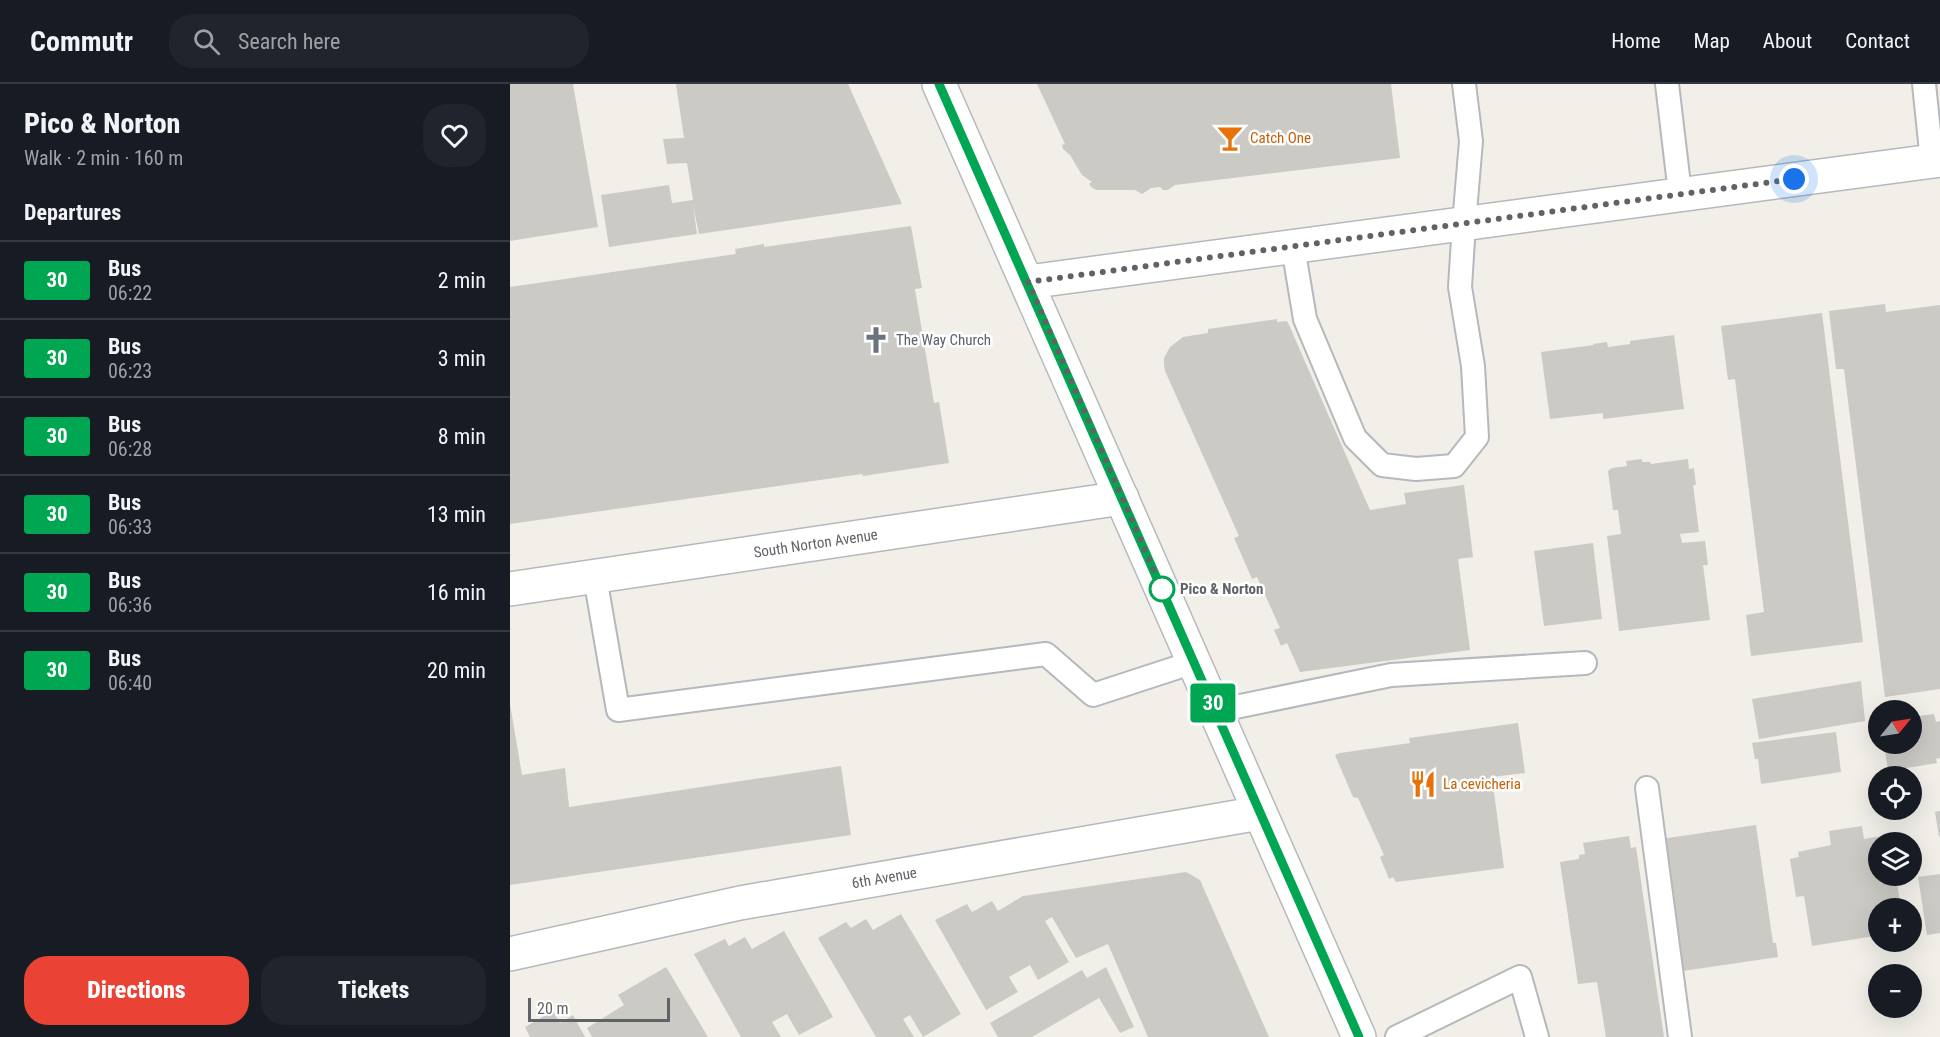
<!DOCTYPE html>
<meta charset="utf-8">
<style>
body{margin:0;font-family:"Roboto Condensed",sans-serif;background:#20242c;color:#f1f3f6;height:100vh;display:flex;flex-direction:column;font-size:22px;white-space:nowrap}
*{box-sizing:border-box;margin:0}
p{font-size:20px;color:#9ea1a6}
.icon{flex:none;width:33px;height:33px;fill:none;stroke:currentColor;stroke-width:2;stroke-linecap:round;stroke-linejoin:round}
.map{position:relative;flex:1;overflow:hidden}
.side{display:flex;flex-direction:column;background:#171b24;width:510px}
.side>*{flex:none}
.badge{padding:0 12px;border-radius:4px;font-size:21px;line-height:39px}
.needle{width:39px;rotate:60deg}
.tools{position:absolute;left:1358px;top:616px;display:grid;gap:12px}
.tools a{display:grid;place-items:center;width:54px;height:54px;border-radius:50%;background:#171b24;box-shadow:0 6px 24px #0002;font-size:30px}
.scale{position:absolute;left:18px;bottom:15px;width:142px;box-sizing:border-box;padding-left:6px;border:3px solid #5f6368;border-top:0;font-size:16px;line-height:21px;white-space:nowrap;color:#5f6368;-webkit-text-stroke:4px #fff;paint-order:stroke}
.you{position:absolute;width:30px;height:30px;margin:-15px;border:4px solid #fff;border-radius:50%;background:#1a73e8;box-shadow:0 0 0 9px #1a73e833}
.map>.badge{position:absolute;translate:-50% -50%;box-shadow:0 0 0 3px #fff}
h2{padding:0 24px;font-size:22px;line-height:54px}
.round{display:grid;place-items:center;flex:none;width:63px;height:63px;border-radius:24px;background:#20242c}
.head{display:flex;align-items:center;justify-content:space-between;height:102px;padding:0 24px}
h1{font-size:28px;font-weight:800;line-height:45px}
.cta{display:flex;gap:12px;margin-top:auto;padding:12px 24px}
.cta a{flex:1;height:69px;border-radius:24px;background:#ea4335;color:#fff;font-size:24px;font-weight:800;line-height:69px;text-align:center}
.cta a+a{background:#20242c;color:#f1f3f6}
ul{padding:0;list-style:none}
li{display:flex;align-items:center;gap:18px;height:78px;padding:0 24px;border-top:2px solid #363941}
li div{flex:1}
li b{display:block;font-size:22px}
li em{font-style:normal}
li .badge{min-width:66px;font-weight:700;text-align:center}
header{display:flex;align-items:center;gap:36px;box-sizing:border-box;height:84px;padding:0 30px;background:#171b24;border-bottom:2px solid #363941}
header strong{font-size:28px}
nav{display:flex;gap:33px;margin-inline-start:auto;font-size:21px}
.search{width:420px;height:54px;background:#20242c;display:flex;align-items:center;gap:15px;box-sizing:border-box;padding:0 21px;border-radius:24px;color:#9ea1a6;font-size:22px}
main{display:flex;flex:1;min-height:0}
.map>svg:first-child{display:block}
.building{fill:#cccac5}
.lines{fill:none;stroke-linecap:round;stroke-linejoin:round}
.service-casing{stroke:#b5b8bc;stroke-width:26}
.minor-casing{stroke:#b5b8bc;stroke-width:36}
.tertiary-casing{stroke:#b5b8bc;stroke-width:36}
.secondary-casing{stroke:#b6babf;stroke-width:36}
.service{stroke:#fff;stroke-width:22}
.minor{stroke:#fff;stroke-width:33}
.tertiary{stroke:#fff;stroke-width:33}
.secondary{stroke:#fff;stroke-width:33}
.line-casing{stroke:#fff;stroke-width:14}
.line{stroke:#00a651;stroke-width:9}
.walk{stroke:#5f6368;stroke-width:6;stroke-dasharray:0 10.8}
.stop-dot{fill:#fff;stroke:#00a651;stroke-width:3}
.labels{text-anchor:middle;dominant-baseline:central;stroke-width:5;stroke-linejoin:round;paint-order:stroke}
.food-label{font-size:15px;fill:#c56008;stroke:#fff;text-anchor:start}
.worship-label{font-size:15px;fill:#5b616d;stroke:#fff;text-anchor:start}
.street-label{font-size:15px;fill:#5f6368;stroke:#fff}
.stop-label{font-size:15px;font-weight:bold;fill:#5f6368;stroke:#fff;text-anchor:start}
</style>
<header>
<strong>Commutr</strong>
<div class="search"><svg class="icon" aria-label="search" viewBox="0 0 24 24"><circle cx="10" cy="10" r="6"/><path d="M15 15l6 6"/></svg>Search here</div>
<nav><a>Home</a><a>Map</a><a>About</a><a>Contact</a></nav>
</header>
<main>
<section class="side">
<div class="head"><div><h1>Pico &amp; Norton</h1><p>Walk · 2 min · 160 m</p></div><a class="round"><svg class="icon" aria-label="heart" viewBox="0 0 24 24"><path d="M12 20l-8-8c-3-5 5-10 8-4 3-6 11-1 8 4z"/></svg></a></div>
<h2>Departures</h2>
<ul>
<li><span class="badge" style="background:#00a651;color:#fff">30</span><div><b>Bus</b><p>06:22</p></div><em>2 min</em></li>
<li><span class="badge" style="background:#00a651;color:#fff">30</span><div><b>Bus</b><p>06:23</p></div><em>3 min</em></li>
<li><span class="badge" style="background:#00a651;color:#fff">30</span><div><b>Bus</b><p>06:28</p></div><em>8 min</em></li>
<li><span class="badge" style="background:#00a651;color:#fff">30</span><div><b>Bus</b><p>06:33</p></div><em>13 min</em></li>
<li><span class="badge" style="background:#00a651;color:#fff">30</span><div><b>Bus</b><p>06:36</p></div><em>16 min</em></li>
<li><span class="badge" style="background:#00a651;color:#fff">30</span><div><b>Bus</b><p>06:40</p></div><em>20 min</em></li>
</ul>
<div class="cta"><a>Directions</a><a>Tickets</a></div>
</section>
<div class="map">
<svg width="1430" height="953" viewBox="0 0 1430 953">
<rect width="100%" height="100%" fill="#f1efe8"/>
<path class="building" d="M 0,0 L 63,0 L 88,143 L 0,157 Z
M 166,0 L 338,0 L 392,120 L 189,150 L 183,121 L 187,150 L 99,163 L 91,111 L 159,101 L 162,119 L 183,116 L 177,79 L 157,80 L 153,55 L 174,54 Z
M 527,0 L 881,0 L 890,74 L 665,101 L 658,106 L 653,106 L 650,103 L 641,104 L 632,110 L 625,106 L 586,106 L 581,103 L 579,100 L 582,98 L 572,91 L 560,71 L 553,65 L 552,61 L 555,60 Z
M 401,142 L 412,204 L 405,205 L 424,319 L 429,318 L 439,379 L 353,392 L 352,390 L 0,440 L 0,203 L 226,170 L 225,165 L 254,160 L 254,163 Z
M 1375,220 L 1376,228 L 1430,221 L 1430,605 L 1375,613 L 1334,285 L 1326,285 L 1319,227 Z
M 1312,229 L 1353,558 L 1241,572 L 1236,531 L 1254,528 L 1225,295 L 1218,296 L 1211,242 Z
M 767,235 L 767,238 L 777,237 L 779,241 L 860,426 L 896,420 L 894,409 L 954,401 L 963,473 L 948,475 L 960,566 L 790,588 L 777,559 L 771,562 L 764,546 L 770,544 L 747,493 L 742,495 L 724,454 L 729,452 L 655,287 L 654,280 L 654,274 L 660,263 L 673,253 L 698,249 L 698,245 Z
M 1164,251 L 1174,325 L 1093,335 L 1093,329 L 1040,335 L 1031,268 L 1084,261 L 1083,260 L 1097,258 L 1098,263 L 1120,260 L 1120,257 Z
M 1132,375 L 1132,378 L 1140,378 L 1141,380 L 1178,375 L 1179,385 L 1184,384 L 1186,401 L 1183,401 L 1189,448 L 1170,450 L 1172,459 L 1195,457 L 1198,481 L 1193,481 L 1200,536 L 1109,547 L 1097,452 L 1111,450 L 1108,426 L 1103,426 L 1098,387 L 1102,384 L 1117,382 L 1116,377 Z
M 1083,459 L 1092,535 L 1034,542 L 1024,467 Z
M 1351,597 L 1355,637 L 1249,655 L 1242,615 Z
M 0,620 L 12,691 L 55,684 L 59,723 L 331,682 L 341,751 L 0,801 Z
M 1424,630 L 1426,638 L 1430,637 L 1430,674 L 1426,675 L 1427,679 L 1378,687 L 1374,660 L 1401,660 L 1401,633 Z
M 1008,639 L 1015,689 L 982,693 L 994,784 L 886,798 L 883,793 L 879,795 L 870,773 L 874,771 L 848,714 L 843,713 L 825,671 L 830,669 L 900,659 L 899,654 Z
M 1326,648 L 1331,688 L 1251,700 L 1248,675 L 1245,675 L 1242,659 Z
M 1430,727 L 1430,752 L 1429,753 L 1425,728 Z
M 1246,741 L 1263,859 L 1266,859 L 1268,873 L 1166,888 L 1151,755 Z
M 1352,742 L 1354,755 L 1379,751 L 1381,759 L 1368,759 L 1368,792 L 1386,792 L 1391,825 L 1368,825 L 1368,847 L 1364,848 L 1365,852 L 1302,862 L 1294,812 L 1286,813 L 1280,775 L 1289,773 L 1288,768 L 1321,761 L 1319,747 Z
M 1119,752 L 1121,764 L 1126,763 L 1154,953 L 1096,953 L 1087,898 L 1068,900 L 1050,778 L 1069,775 L 1069,771 L 1075,770 L 1073,759 Z
M 676,788 L 690,796 L 759,953 L 638,953 L 598,860 L 566,874 L 542,833 L 535,837 L 559,878 L 528,896 L 520,881 L 499,893 L 508,908 L 476,926 L 425,836 L 457,820 L 462,828 L 482,817 L 488,827 L 513,812 Z
M 1430,790 L 1430,849 L 1417,851 L 1408,793 Z
M 391,830 L 451,930 L 413,953 L 400,931 L 393,935 L 404,953 L 366,953 L 308,854 L 336,838 L 341,844 L 356,835 L 363,846 Z
M 274,847 L 323,933 L 289,951 L 277,930 L 262,938 L 271,953 L 231,953 L 184,870 L 215,855 L 219,862 L 235,853 L 242,865 Z
M 156,883 L 198,953 L 82,953 L 77,944 L 114,921 L 108,911 Z
M 596,883 L 624,943 L 610,949 L 589,914 L 522,953 L 488,953 L 480,939 L 572,886 L 577,894 Z
M 43,927 L 50,939 L 63,931 L 75,953 L 20,953 L 15,943 Z"/>
<g class="lines">
<defs>
<path id="service" d="M 1157,0 L 1170,109
M 1414,0 L 1422,77
M 783,163 L 795,235 L 845,354 L 872,381 L 906,385 L 944,382 L 967,353 L 963,282 L 950,203 L 954,140 L 961,57 L 954,0
M 85,493 L 108,626 L 536,570 L 583,611 L 684,578
M 706,627 L 881,591 L 1075,579
M 1137,704 L 1170,953
M 887,953 L 1010,893 L 1027,953"/>
<g id="minor">
<path id="s1" d="M 0,505 L 612,414"/>
<path id="s2" d="M 0,870 L 230,819 L 750,729"/>
</g>
<path id="tertiary" d="M 518,198 L 1430,76"/>
<path id="secondary" d="M 429,0 L 849,953"/>
</defs>
<use href="#service" class="service-casing"/>
<use href="#minor" class="minor-casing"/>
<use href="#tertiary" class="tertiary-casing"/>
<use href="#secondary" class="secondary-casing"/>
<use href="#service" class="service"/>
<use href="#minor" class="minor"/>
<use href="#tertiary" class="tertiary"/>
<use href="#secondary" class="secondary"/>
</g>
<g class="lines">
<defs>
<path id="line" d="M 429,0 L 849,953"/>
</defs>
<use href="#line" class="line-casing"/>
<use href="#line" class="line"/>
<path class="walk" d="M 652,505 L 518,198 L 1284,95"/>
</g>
<defs>
<symbol id="bar-bare" viewBox="-9 -9 18 18"><path d="M-6-5H6L.8 .8V4.5H3.5V6h-7V4.5H-.8V.8Z" fill="#e8710a" stroke="#fff" stroke-width="2.5" paint-order="stroke"/></symbol>
<symbol id="church-bare" viewBox="-9 -9 18 18"><path d="M-1.2-6h2.4v3.5h3.3v2.4h-3.3V6h-2.4V-.1h-3.3v-2.4h3.3Z" fill="#6b7280" stroke="#fff" stroke-width="2.5" paint-order="stroke"/></symbol>
<symbol id="restaurant-bare" viewBox="-9 -9 18 18"><path d="M-5-6h1v4h1v-4h1v4h1v-4h1v5L-1.5 .5V6h-2V.5L-5-1ZM5-6V6H3V1.5H1.5Q1.5-4 5-6Z" fill="#e8710a" stroke="#fff" stroke-width="2.5" paint-order="stroke"/></symbol>
</defs>
<g fill-rule="evenodd">
<use href="#bar-bare" x="701" y="35" width="38" height="38"/>
<use href="#church-bare" x="347" y="237" width="38" height="38"/>
<use href="#restaurant-bare" x="894" y="681" width="38" height="38"/>
</g>
<circle class="stop-dot" cx="652" cy="505" r="12"/>
<g class="labels">
<g class="food-label">
<text x="740" y="54">Catch One</text>
<text x="933" y="700">La cevicheria</text>
</g>
<g class="worship-label">
<text x="386" y="256">The Way Church</text>
</g>
<g class="street-label">
<text stroke="none"><textPath href="#s1" startOffset="309">South Norton Avenue</textPath></text>
<text stroke="none"><textPath href="#s2" startOffset="382">6th Avenue</textPath></text>
</g>
<g class="stop-label">
<text x="670" y="505">Pico &amp; Norton</text>
</g>
</g>
</svg>
<div class="tools">
<a><svg class="needle" viewBox="-14 -14 28 28"><path d="M0-13l5 13h-10z" fill="#e53935"/><path d="M0 13l5-13h-10z" fill="#9ea1a6"/></svg></a>
<a><svg class="icon" aria-label="locate" viewBox="0 0 24 24"><circle cx="12" cy="12" r="6"/><path d="M12 2v4M12 18v4M2 12h4M18 12h4"/></svg></a>
<a><svg class="icon" aria-label="layers" viewBox="0 0 24 24"><path d="M12 4l9 5-9 5-9-5zM3 14l9 5 9-5"/></svg></a>
<a>+</a>
<a>−</a>
</div>
<div class="scale">20 m</div>
<div class="you" style="left:1284px;top:95px"></div>
<b class="badge" style="left:703px;top:619px;background:#00a651;color:#fff">30</b>
</div>
</main>
